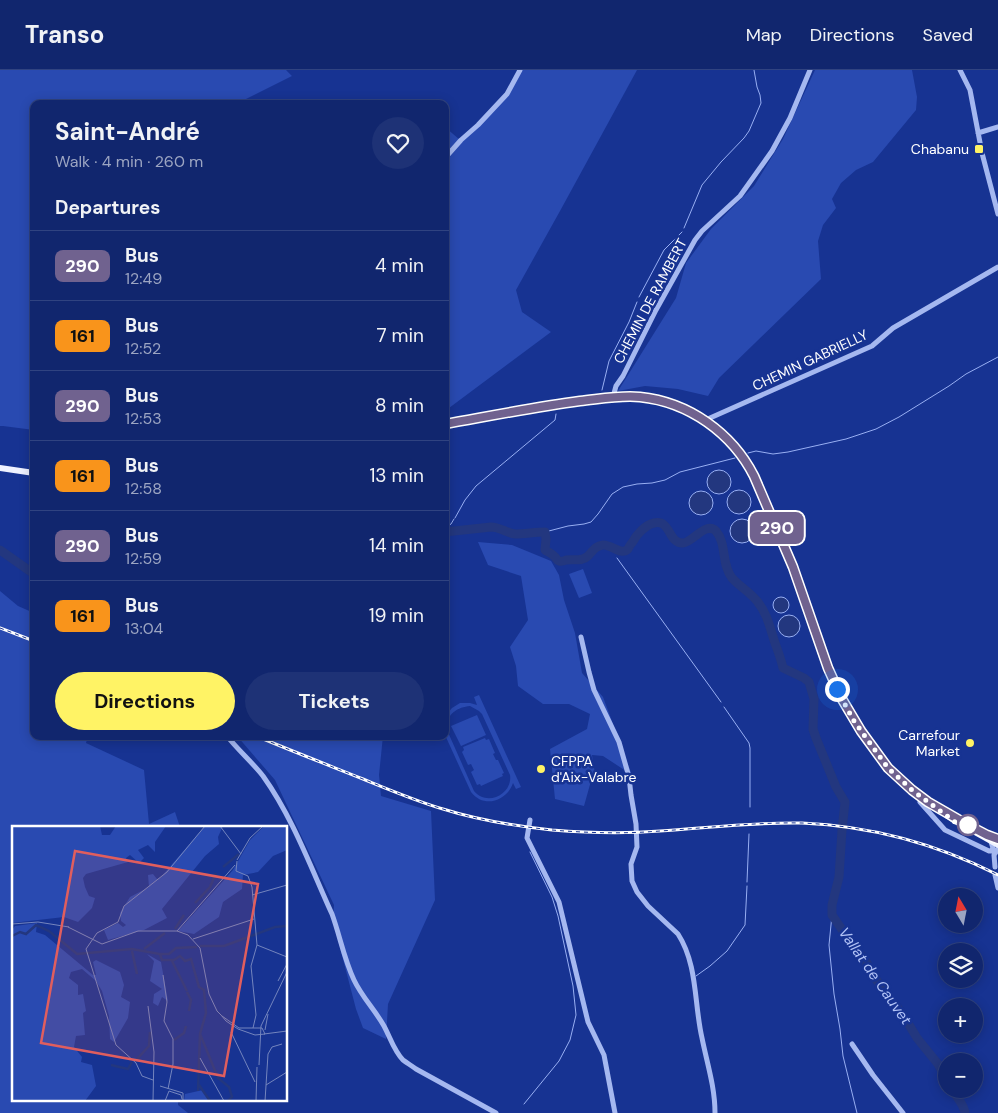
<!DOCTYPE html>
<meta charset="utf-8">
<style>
body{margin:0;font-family:"DM Sans",sans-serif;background:#1e3276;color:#f1f3f6;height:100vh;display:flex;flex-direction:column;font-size:19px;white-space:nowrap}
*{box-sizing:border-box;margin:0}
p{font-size:16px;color:#9ca5c2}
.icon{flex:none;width:28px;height:28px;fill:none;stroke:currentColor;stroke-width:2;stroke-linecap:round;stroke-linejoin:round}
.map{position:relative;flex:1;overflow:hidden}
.sheet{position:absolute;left:30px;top:30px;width:419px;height:640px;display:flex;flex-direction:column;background:#11266e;border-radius:10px;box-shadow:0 2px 12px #0003,0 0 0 1px #304381}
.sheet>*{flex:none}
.badge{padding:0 10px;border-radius:8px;font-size:18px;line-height:32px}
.needle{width:32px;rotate:350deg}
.tools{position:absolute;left:938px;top:818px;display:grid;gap:10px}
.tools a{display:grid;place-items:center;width:45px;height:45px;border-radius:50%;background:#11266e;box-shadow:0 2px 12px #0003,0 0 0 1px #304381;font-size:25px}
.you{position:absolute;width:25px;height:25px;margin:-12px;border:4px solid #fff;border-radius:50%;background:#1a73e8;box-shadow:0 0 0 8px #1a73e833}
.map>.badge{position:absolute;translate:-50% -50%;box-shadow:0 0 0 2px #fff}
h2{padding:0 25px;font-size:19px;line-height:45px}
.round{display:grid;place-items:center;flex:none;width:52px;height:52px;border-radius:26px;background:#1e3276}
.head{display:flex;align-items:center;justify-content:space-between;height:85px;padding:0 25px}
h1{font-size:24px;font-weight:700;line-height:38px}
.button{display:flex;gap:10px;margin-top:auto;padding:10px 25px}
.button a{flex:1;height:58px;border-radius:30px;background:#fff365;color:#111;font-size:20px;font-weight:700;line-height:58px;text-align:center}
.button a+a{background:#1e3276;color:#f1f3f6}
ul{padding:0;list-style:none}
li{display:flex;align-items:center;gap:15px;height:70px;padding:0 25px;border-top:1px solid #304381}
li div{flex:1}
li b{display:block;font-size:19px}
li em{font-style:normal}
li .badge{min-width:55px;font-weight:700;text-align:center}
header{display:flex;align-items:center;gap:30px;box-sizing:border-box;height:70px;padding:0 25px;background:#11266e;border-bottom:1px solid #304381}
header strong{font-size:24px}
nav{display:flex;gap:28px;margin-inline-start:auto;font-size:18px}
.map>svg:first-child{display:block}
.green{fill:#294ab1;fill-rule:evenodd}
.water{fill:#23377f;stroke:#98aff3}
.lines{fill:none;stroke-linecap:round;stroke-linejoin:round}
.stream{stroke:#98aff3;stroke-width:1}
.river{stroke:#23377f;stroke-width:9}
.minor{stroke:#a5b8f0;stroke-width:5}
.major{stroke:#eff2ff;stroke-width:6}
.rail-casing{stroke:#fff;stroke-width:3}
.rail{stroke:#173392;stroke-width:1;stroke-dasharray:4;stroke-linecap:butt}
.line-casing{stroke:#fff;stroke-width:11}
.line{stroke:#70628f;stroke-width:8}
.walk{stroke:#fff;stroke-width:5;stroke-dasharray:0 9}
.poi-dot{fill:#fff365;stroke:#173392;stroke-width:2}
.stop-dot{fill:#fff;stroke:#70628f;stroke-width:2.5}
.labels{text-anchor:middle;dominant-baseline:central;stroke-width:5;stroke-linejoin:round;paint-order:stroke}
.poi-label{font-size:14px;fill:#fff;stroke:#173392;text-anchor:end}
.street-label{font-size:14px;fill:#fff;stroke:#173392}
.water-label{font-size:15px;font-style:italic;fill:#b2c3f7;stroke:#173392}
.inset-river{fill:none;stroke:#23377f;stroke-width:2.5}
.inset-road{fill:none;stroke:#7485be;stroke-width:1}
.view{fill:#e05e5e;fill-opacity:0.15;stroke:#e05e5e;stroke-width:2.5}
.inset-edge{fill:none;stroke:#fff;stroke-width:2.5}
</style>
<header>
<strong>Transo</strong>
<nav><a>Map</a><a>Directions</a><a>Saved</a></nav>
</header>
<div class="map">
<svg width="998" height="1043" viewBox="0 0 998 1043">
<rect width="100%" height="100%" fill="#173392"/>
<path class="green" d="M 0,0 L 286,0 L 292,6 L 236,34 L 34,34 L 34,360 L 3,356 L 0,356 Z
M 520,0 L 637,0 L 560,141 L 516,220 L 522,242 L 551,262 L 445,341 L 445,57 L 460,70 L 507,24 Z
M 815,0 L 912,0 L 917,27 L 916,40 L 873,92 L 856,100 L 841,113 L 832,129 L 836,138 L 823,155 L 818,171 L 821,209 L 719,308 L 708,326 L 678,319 L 645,316 L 618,321 L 676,228 L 686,193 L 711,159 L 754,116 L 783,69 Z
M 478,472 L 512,475 L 551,491 L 559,505 L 564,530 L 575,563 L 582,603 L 603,627 L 632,705 L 603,686 L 592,685 L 596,710 L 591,711 L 584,736 L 555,729 L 550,679 L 587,659 L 590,644 L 569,634 L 543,634 L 518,616 L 516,596 L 510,577 L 528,550 L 521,506 L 488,495 Z
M 583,499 L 592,523 L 579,528 L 569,504 Z
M 0,521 L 18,536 L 34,543 L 34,666 L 88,666 L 86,673 L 144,700 L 149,754 L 175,742 L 180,757 L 14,757 L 14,1029 L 178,1029 L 178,1035 L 188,1043 L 0,1043 Z
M 479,625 L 521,717 L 516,719 L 513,713 C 507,731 484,739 471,722 L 445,665 L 445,646 L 452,638 L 460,633 L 470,633 L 477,635 L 474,627 ZM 470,636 L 479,641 L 482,644 L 510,705 C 513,724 487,737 474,721 L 447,660 C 445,645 457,637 470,636 Z
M 477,645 L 486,665 L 461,676 L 451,656 Z
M 237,666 L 383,666 L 379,705 L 381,726 L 431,741 L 435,830 L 388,934 L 386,969 L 363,958 L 356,939 L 333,851 L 334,835 L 275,710 Z
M 485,668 L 486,670 L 489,669 L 495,683 L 493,684 L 496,690 L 498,690 L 504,703 L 502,704 L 503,706 L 481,716 L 480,714 L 477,715 L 471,702 L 474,700 L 471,694 L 468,695 L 462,682 L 464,680 L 463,677 Z"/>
<path class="water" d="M707 412a12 12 0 1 1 24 0a12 12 0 1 1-24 0Z
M727 432a12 12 0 1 1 24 0a12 12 0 1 1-24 0Z
M689 433a12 12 0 1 1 24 0a12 12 0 1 1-24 0Z
M730 461a12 12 0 1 1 24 0a12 12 0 1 1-24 0Z
M773 535a8 8 0 1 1 16 0a8 8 0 1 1-16 0Z
M778 556a11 11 0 1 1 22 0a11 11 0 1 1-22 0Z"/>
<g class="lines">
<path class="stream" d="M 684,158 L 702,115 L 721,92 L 744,68 L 749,61 L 761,33 L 760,25 L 757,17 L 754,0
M 639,227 L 664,180 L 682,162
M 602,320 L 609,291 L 629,252 L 637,232
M 748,383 L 756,381 L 773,384 L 788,382 L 846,369 L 876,359 L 899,347 L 949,316 L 966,304 L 998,287
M 455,448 L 465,430 L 476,416 L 549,355 L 555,350 L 556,344
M 445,458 L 451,454 L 454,449
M 545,462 L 568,456 L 584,454 L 591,452 L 598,444 L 612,424 L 623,417 L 637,414 L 652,413 L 665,410 L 680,402 L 735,388
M 608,476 L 611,480
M 617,488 L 721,632
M 724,637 L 749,673 L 750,678 L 750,737
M 747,812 L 749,764
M 832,845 L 829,875 L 834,924 L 840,959 L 843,986 L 857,1043
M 696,906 L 710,896 L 727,881 L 745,855 L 747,816
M 524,1034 L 559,991 L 570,970 L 576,945 L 573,916 L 558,846 L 552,827 L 530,782"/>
<path class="river" d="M 445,462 L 491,457 C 500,457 506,463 515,464 C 525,464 535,462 545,462 L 546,469 L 545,480 C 548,482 551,483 554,486 C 557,488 556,490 559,491 C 562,492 564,491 566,490 C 574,489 582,492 588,486 C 593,481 595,476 603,475 C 611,474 621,486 628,479 C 628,479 631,473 632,473 C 636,465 645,455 654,453 C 671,449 668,474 683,473 C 693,472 706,451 716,461 C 727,474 721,494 732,508 C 739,516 750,522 757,531 C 767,543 770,558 775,573 C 778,581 781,589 783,598 L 804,608 L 809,612 L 814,629 L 813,659 L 816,668 L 836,717 L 845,732 L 842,760 L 839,807 L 832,835 L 832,845 L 854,877 L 864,888 L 875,908 L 903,945 L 917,968 L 938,994 L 946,1008
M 0,480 L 34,504
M 952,1019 C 956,1027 964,1034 965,1043"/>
<path class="minor" d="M 960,0 L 970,20 L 982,83 L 998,144
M 978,63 L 998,57
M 445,88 L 461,70 L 478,55 L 507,24 L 520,0
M 613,327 L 616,316 L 623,306 L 656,240 L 695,170 L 702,161 L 740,126 L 772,81 L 790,48 L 810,0
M 707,351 L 710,348 L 872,276 L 893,258 L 998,197
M 581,567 L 589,602 L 594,620 L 619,672 L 629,707 L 631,725 L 636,754 L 637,777 L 631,794 L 632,811 L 637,822 L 648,836 L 678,864 C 698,895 694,934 702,968 C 707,993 715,1017 715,1043
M 227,666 C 238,680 252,692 263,706 C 293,748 311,798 332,844 C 340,866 344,889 354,910 C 362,927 375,940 384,956 C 390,967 394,981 403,990 C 407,993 412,996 416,999 L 496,1043
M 920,732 L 945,760 L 989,781 L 991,781 L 993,778 L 991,772
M 530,750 L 527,768 L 559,832 L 588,952 L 604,985 L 615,1043
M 995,797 L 994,785 L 998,779
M 995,805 L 998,818
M 852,974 L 873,1005 L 903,1043"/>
<path class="major" d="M 445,354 C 490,347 535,338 580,331 C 600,329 620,325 640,327 C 689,333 732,363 754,406 L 793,497 L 828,599 L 842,629 L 854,651 L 888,697 L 912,720 L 955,751 L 998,775
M 0,398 L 34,403
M 983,763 L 998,769"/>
<defs>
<path id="rail" d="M 0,558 L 34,571
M 256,666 C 292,681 328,695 363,709 C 390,720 416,731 443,739 C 478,750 515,756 552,760 C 588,763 624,764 660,761 C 707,758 755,752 802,753 C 871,756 937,774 998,805"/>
</defs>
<use href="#rail" class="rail-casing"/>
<use href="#rail" class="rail"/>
</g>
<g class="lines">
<defs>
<path id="line" d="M 445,354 C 490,346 535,337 580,331 C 600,329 620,325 640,327 C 689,332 732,363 754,406 L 793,497 L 828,598 L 842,629 L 861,661 L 888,698 L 912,720 L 928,732 L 968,755 L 987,765 L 998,769"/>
</defs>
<use href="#line" class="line-casing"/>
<use href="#line" class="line"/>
<path class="walk" d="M 837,619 L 842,629 L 854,651 L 888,698 L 912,720 L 947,746 L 955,752 L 968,755"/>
</g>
<g class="poi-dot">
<rect x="974" y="74" width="10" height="10" rx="2.5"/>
<circle cx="970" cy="673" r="5"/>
<circle cx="541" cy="699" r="5"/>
</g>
<circle class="stop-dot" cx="968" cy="755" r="10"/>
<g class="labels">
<g class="poi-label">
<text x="969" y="79">Chabanu</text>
<text x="960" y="665">Carrefour<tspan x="960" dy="16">Market</tspan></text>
<text x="551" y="691" text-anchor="start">CFPPA<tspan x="551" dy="16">d'Aix-Valabre</tspan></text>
</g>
<g class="street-label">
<text transform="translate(650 231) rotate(-62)">CHEMIN DE RAMBERT</text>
<text transform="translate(810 290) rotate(-25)">CHEMIN GABRIELLY</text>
</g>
<g class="water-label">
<text transform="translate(875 906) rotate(55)">Vallat de Cauvet</text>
</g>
</g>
<g transform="translate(12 756)">
<rect width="275" height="275" fill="#173392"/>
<path d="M 0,0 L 88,0 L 90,9 L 98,9 L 104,0 L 154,0 L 143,16 L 143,26 L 136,19 L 126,24 L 132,32 L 127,37 L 118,29 L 114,32 L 116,36 L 74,48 L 71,52 L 73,61 L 77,70 L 83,72 L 80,82 L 66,96 L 52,91 L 0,97 ZM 193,0 L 211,0 L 206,11 L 207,18 L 193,30 L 150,83 L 155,92 L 132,104 L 96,114 L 92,104 L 106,97 L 111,101 L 114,99 L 109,95 L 108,87 L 118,71 L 137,61 L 136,49 L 141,48 L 145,53 L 149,51 ZM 252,0 L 275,0 L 275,24 L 261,30 L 246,46 L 231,49 L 230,63 L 211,76 L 207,91 L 182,108 L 166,105 L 221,44 L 238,14 ZM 25,97 L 24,106 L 33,109 L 81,149 L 84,149 L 81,136 L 84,134 L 108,146 L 112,159 L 109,171 L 118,176 L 116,192 L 102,216 L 98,213 L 97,190 L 90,165 L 84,155 L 70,143 L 59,146 L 57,152 L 66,159 L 66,169 L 71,168 L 74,185 L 71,187 L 73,209 L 64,210 L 62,221 L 70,231 L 69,236 L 80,239 L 84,260 L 73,275 L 0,275 L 0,104 L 3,100 ZM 135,128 L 149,136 L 156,175 L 150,171 L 146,180 L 141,177 L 142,168 L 150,163 L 138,155 L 142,135 ZM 191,264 L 198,275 L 172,275 L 173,268 Z" fill="#294ab1"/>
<path class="inset-river" d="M 211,41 L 227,28M 183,77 L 198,61 L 204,47M 163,103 L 172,89M 0,110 L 8,106 L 14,108 L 24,99 L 37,105 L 65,128 L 120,123 L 148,128 L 150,134 L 162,134 L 168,130 L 173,135 L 179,133 L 187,161 L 192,164 L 194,187 L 188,208 L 206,252 L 217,261 L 220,271 L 216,275M 188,120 L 212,120 L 263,101 L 275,100M 132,123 L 153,107M 120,125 L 125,148M 148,128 L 157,128 L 164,122 L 185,121M 160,135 L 175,165M 175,166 L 179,174 L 177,185M 162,214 L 172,207 L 174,200M 125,233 L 137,220 L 138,206M 99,239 L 116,243 L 120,236M 187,259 L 198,275M 186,265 L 188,208"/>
<path class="inset-road" d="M 208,0 L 229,28M 225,34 L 238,12 L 251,0M 225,35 L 224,45 L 236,50 L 240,61 L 245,119 L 239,140 L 244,189 L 241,202M 240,69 L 275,59M 0,98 L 26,96 L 57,101M 56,101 L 90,118 L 126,105 L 165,105 L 176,109 L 188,122 L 197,168 L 205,185 L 209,189 L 214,195 L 226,203 L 243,209 L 253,208 L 250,202 L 227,202 L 210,190M 165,105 L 223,39M 181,113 L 242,93M 245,119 L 275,131M 151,149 L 155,176 L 152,195 L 161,213 L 161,238 L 156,263M 266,155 L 275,138M 136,180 L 142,226 L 141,275M 253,204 L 256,188M 219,206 L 243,256M 252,208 L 275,205M 188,232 L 212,275M 247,239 L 249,200 L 275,146M 141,254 L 130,250 L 124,237 L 104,219 L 74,123 L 85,107 L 106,96 L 112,80 L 155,46 L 193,0M 254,259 L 275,246M 148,260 L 171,267 L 171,275M 153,275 L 157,265 L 169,269 L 170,273M 244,275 L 245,241M 253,275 L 256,228 L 260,221 L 270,218"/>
<path class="view" d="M 63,25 L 246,58 L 212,250 L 29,217 Z"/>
<rect width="275" height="275" class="inset-edge"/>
</g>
</svg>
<div class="tools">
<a><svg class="needle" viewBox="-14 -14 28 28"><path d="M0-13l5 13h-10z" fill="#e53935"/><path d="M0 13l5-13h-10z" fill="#9ca5c2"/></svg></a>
<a><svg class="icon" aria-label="layers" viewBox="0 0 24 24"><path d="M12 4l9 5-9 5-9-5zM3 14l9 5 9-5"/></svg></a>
<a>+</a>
<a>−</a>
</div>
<div class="you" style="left:837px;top:619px"></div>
<b class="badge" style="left:777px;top:458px;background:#70628f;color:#fff">290</b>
<section class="sheet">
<div class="head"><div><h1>Saint-André</h1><p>Walk · 4 min · 260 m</p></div><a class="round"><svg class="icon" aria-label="heart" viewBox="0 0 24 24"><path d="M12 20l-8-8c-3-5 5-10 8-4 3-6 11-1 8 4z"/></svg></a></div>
<h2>Departures</h2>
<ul>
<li><span class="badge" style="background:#70628f;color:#fff">290</span><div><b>Bus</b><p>12:49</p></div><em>4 min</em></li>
<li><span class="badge" style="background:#f9941b;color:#111">161</span><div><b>Bus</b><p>12:52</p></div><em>7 min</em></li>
<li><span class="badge" style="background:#70628f;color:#fff">290</span><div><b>Bus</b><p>12:53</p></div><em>8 min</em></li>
<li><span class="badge" style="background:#f9941b;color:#111">161</span><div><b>Bus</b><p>12:58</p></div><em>13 min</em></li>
<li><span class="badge" style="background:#70628f;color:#fff">290</span><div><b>Bus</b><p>12:59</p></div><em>14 min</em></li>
<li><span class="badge" style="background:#f9941b;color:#111">161</span><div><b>Bus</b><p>13:04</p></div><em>19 min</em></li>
</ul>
<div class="button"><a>Directions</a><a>Tickets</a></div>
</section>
</div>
